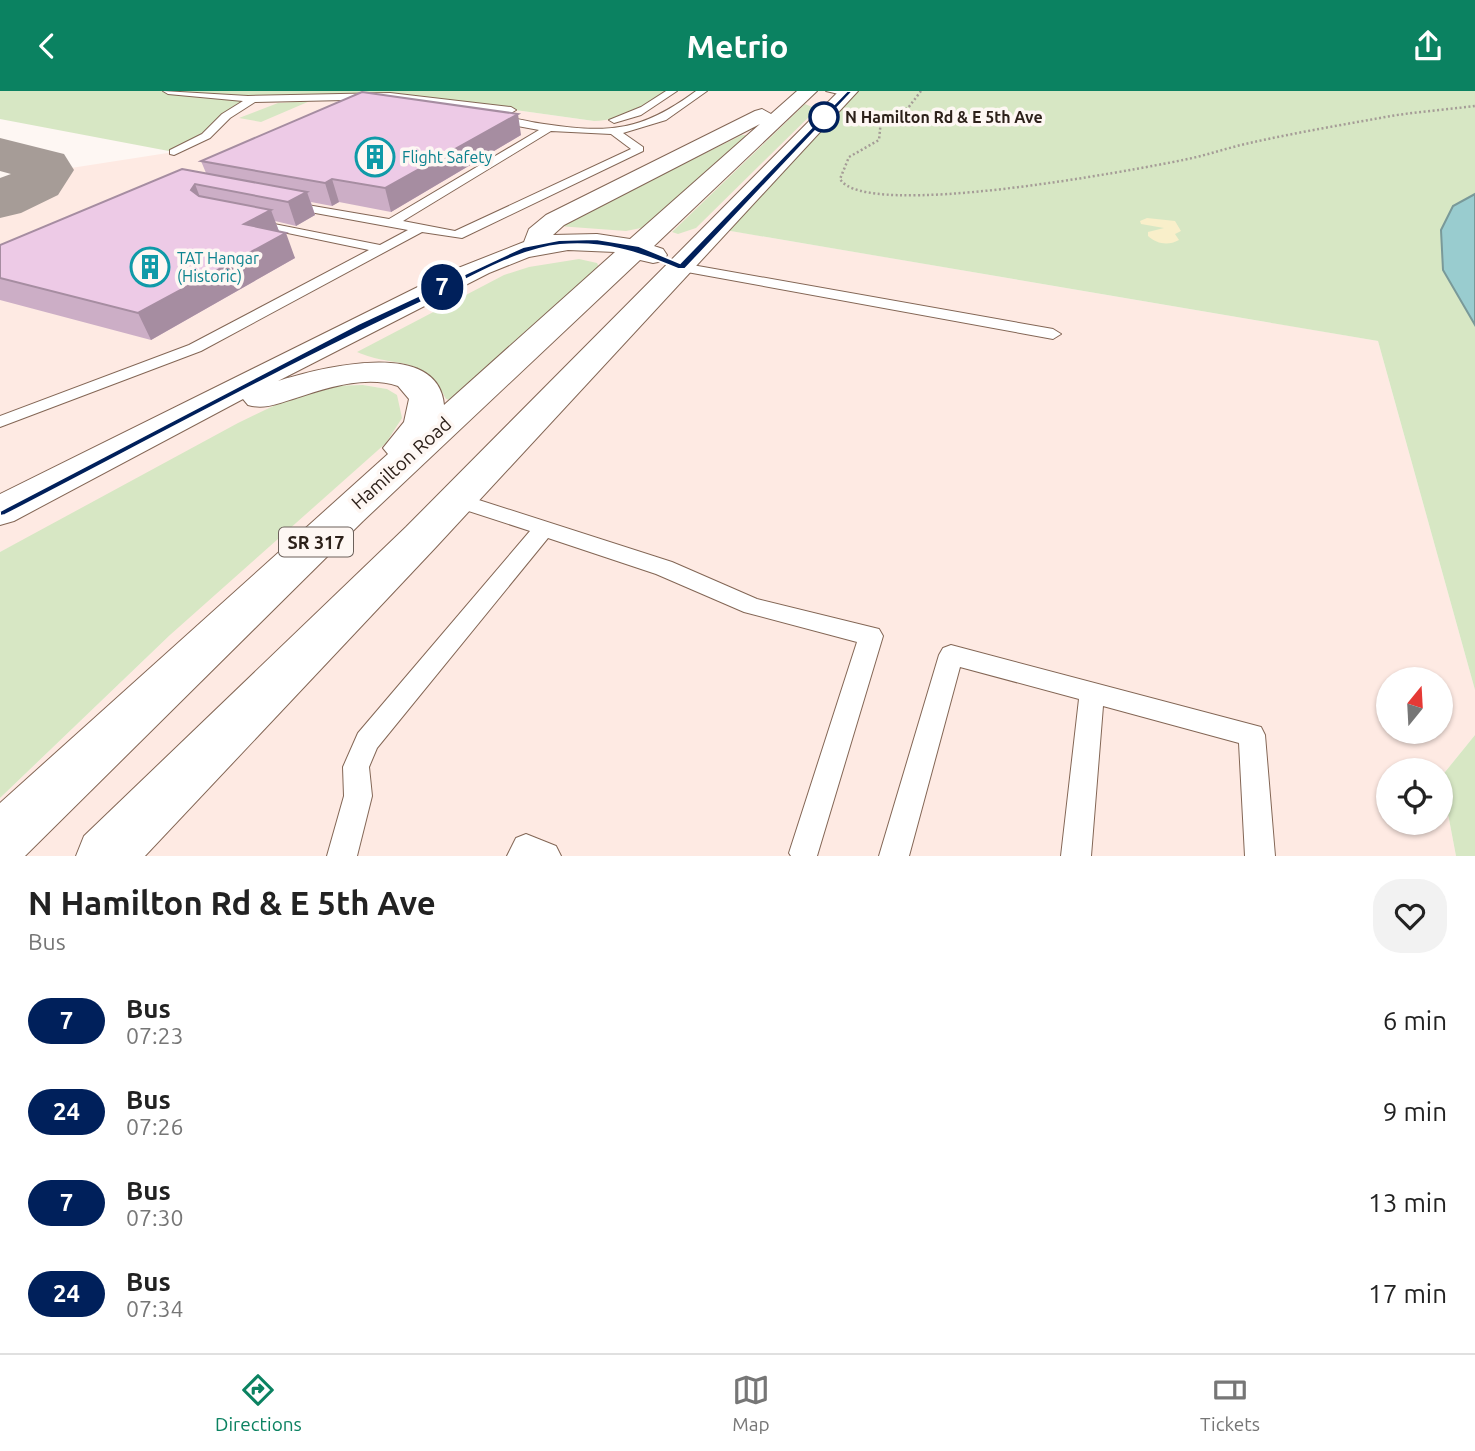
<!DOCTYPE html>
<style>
body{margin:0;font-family:Ubuntu,sans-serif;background:#f2f2f2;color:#222;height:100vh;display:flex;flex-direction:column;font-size:26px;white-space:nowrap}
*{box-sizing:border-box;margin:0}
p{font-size:23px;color:#767676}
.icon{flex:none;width:38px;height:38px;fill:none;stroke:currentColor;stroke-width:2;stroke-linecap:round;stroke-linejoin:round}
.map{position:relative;height:765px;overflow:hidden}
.panel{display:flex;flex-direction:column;background:#fff;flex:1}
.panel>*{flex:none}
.badge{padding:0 14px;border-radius:23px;font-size:24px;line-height:46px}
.needle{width:46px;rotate:18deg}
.buttons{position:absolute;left:1376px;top:576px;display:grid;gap:14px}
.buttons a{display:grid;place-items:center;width:77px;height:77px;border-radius:50%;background:#fff;box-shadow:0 2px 5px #0004;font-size:35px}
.map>.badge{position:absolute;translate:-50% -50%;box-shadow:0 0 0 4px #fff}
.round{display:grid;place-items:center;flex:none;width:74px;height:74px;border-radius:28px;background:#f2f2f2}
.headline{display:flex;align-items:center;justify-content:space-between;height:119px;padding:0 28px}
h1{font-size:33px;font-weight:700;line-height:52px}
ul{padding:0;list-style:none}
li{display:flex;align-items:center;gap:21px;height:91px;padding:0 28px}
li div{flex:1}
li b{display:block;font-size:26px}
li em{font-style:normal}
li .badge{min-width:77px;font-weight:700;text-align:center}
header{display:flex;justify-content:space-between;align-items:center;height:91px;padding:0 28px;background:#0b8261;color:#fff;font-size:32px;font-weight:700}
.menu{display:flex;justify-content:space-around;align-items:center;height:98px;border-top:2px solid #e0e0e0;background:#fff;font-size:19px;color:#767676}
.menu a{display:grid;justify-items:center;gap:4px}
.menu .selected{color:#0b8261}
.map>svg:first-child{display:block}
.industrial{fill:#feeae3;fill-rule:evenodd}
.green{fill:#d7e7c4}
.sand{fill:#f9efca}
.water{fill:#99cccf;stroke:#799999;stroke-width:2}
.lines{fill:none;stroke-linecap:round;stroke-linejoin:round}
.taxiway{fill:#a69c97;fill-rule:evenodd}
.service-casing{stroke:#836655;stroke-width:2}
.primary-casing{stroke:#836655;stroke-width:2}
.path{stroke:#a59c97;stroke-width:2.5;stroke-dasharray:2 2.5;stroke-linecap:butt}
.service{fill:#fff;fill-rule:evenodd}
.primary{fill:#fff;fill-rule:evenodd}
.wall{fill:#ccaec6}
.shaded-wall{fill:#a68da1}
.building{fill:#edcae6;stroke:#a68da1;stroke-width:2}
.line{fill:#00205b;stroke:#fff;stroke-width:2}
.stop-dot{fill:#fff;stroke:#00205b;stroke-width:3.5}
.labels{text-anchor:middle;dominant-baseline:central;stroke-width:7;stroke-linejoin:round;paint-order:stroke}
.far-stop-label{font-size:16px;font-weight:bold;fill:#2d211a;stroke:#fef7f3;text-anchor:start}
.far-culture-label{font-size:16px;fill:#0d838f;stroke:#fef7f3;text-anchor:start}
.shield{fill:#fef7f3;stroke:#6c615b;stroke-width:2}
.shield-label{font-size:18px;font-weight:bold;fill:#2d211a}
.street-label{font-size:19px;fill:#2d211a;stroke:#fef7f3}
</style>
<header><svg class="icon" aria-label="back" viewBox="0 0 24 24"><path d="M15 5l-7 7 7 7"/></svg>Metrio<svg class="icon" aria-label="share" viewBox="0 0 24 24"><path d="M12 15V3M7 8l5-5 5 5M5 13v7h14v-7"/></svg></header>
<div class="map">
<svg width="1475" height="765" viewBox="0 0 1475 765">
<rect width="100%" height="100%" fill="#fef7f3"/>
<path class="industrial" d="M 672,0 L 849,0 L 720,138 L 1378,250 L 1475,599 L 1475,644 L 1441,686 L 1456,765 L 0,765 L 0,707 L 170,544 L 387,298 L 363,294 L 327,295 L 0,461 L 0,99 L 16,93 L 26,84 L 174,61 L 253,8 L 443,9 L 594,30 ZM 1388,588 L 1440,588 L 1440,640 L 1388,640 ZM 1388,679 L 1440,679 L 1440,732 L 1388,732 Z"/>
<path class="green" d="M 0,0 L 672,0 C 647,17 625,29 594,30 L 443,9 L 253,8 L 174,61 L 0,28 Z
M 849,0 L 1475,0 L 1475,103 L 1453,115 L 1443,179 L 1475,234 L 1475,599 L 1378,250 L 719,138 Z
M 310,10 L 261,31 L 239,27 L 278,12 Z
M 805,13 L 817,18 L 696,137 L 678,143 L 672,141 Z
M 742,44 L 747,44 L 646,136 L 626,140 L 558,135 Z
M 579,168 L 597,172 L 600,178 L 454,310 L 446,308 C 424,262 396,278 357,261 L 504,184 L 529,176 Z
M 363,294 L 387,298 L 397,304 L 402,327 L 386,352 L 170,544 L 0,707 L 0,461 L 238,332 L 294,305 L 327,295 Z
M 1475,644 L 1475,765 L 1456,765 L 1441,686 Z"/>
<path class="sand" d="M 1147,127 L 1175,130 L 1181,140 L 1175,143 L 1179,149 C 1168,155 1157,153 1148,145 L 1148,141 L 1164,137 L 1141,133 L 1140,130 Z"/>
<path class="water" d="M 1475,103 L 1475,234 L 1443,179 L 1441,139 L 1453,115 Z"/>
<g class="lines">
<path class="taxiway" d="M 0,47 L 64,63 L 74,79 L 58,104 L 21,122 L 0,127 L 0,87 L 11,83 L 0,80 Z"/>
<defs>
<path id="service" d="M 163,0 L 248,5 L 390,2 L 511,16 L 516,19 L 511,22 L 390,8 L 255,11 L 230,27 L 210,47 L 174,64 L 170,63 L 170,59 L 202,43 L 222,23 L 243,10 L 168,3 Z
M 666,0 L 677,0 L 641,24 L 614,32 L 609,29 L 641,16 Z
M 696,0 L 707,0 L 666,29 L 623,42 L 643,56 L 643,60 L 462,147 L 422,141 L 201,260 L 0,336 L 0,325 L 189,254 L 369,159 L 249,134 L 249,128 L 380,154 L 408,139 L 288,117 L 284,116 L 284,110 L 389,128 L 539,39 L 490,30 L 490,26 C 507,24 527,31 544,33 C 610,43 642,40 696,0 ZM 551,40 L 611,43 L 631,58 L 455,140 L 403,130 Z
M 826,0 L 850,0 L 852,2 L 847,5 Z
M 681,172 L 1053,238 L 1061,243 L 1053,248 L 676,179 L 674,176 Z
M 457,402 L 672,471 L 757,508 L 879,538 L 883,545 L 817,765 L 791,765 L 789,762 L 857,551 L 744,521 L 656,483 L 548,447 L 377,657 L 369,676 L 372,705 L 357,765 L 327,765 L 344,705 L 343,676 L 358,642 L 530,440 L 450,414 L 447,409 L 450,404 Z
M 951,554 L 1261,636 L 1265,644 L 1275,765 L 1245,765 L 1239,652 L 1103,615 L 1091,765 L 1061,765 L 1079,608 L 960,576 L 909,765 L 879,765 L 939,564 L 943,557 Z
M 526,743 L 556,755 L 561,765 L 507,765 L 516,747 Z"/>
<path id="primary" d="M 797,0 L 817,0 L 654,155 L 663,158 L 667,164 L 663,170 L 653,172 L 640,169 L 363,430 L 25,765 L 0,765 L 0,712 L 388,363 L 383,357 L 404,331 L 409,308 L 398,295 C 365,284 327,297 296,307 C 279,312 265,319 248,314 L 243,308 L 14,430 L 0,434 L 0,403 L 448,181 L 524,151 L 529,138 L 546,124 L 755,20 L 762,18 L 771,23 ZM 760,33 L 630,148 L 597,143 L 553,144 L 564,134 ZM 568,159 L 615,161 L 444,314 C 438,245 316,278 278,290 L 489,182 L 529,166 Z
M 839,0 L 858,0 L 436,456 L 145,765 L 76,765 L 84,745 L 406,436 Z"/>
</defs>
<use href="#service" class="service-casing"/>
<use href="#primary" class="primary-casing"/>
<path class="path" d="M 921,0 L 908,17 L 881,29 L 879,49 L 849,66 L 840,88 C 865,130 1134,79 1183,69 C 1204,65 1224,58 1245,53 C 1289,43 1335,35 1380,27 C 1411,21 1444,19 1475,15"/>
<use href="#service" class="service"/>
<use href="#primary" class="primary"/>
</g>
<path class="wall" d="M 521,44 L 391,121 L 339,111 L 332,115 L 311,111 L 315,124 L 296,135 L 275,130 L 279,140 L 295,167 L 151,249 L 0,209 L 0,154 L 206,82 L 201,70 Z"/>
<path class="shaded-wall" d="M 518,23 L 521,44 L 391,121 L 385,97 Z
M 332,88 L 339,111 L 332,115 L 325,92 Z
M 195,93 L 204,117 L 191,99 Z
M 307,101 L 315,124 L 296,135 L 288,111 Z
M 271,119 L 280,143 L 244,133 Z
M 286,142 L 295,167 L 151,249 L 138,222 Z"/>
<path class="building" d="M 362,1 L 518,23 L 385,97 L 332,88 L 325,92 L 201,70 Z
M 182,78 L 307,101 L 288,111 L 195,93 L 191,99 L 199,105 L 271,119 L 244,133 L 286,142 L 138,222 L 0,187 L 0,154 Z"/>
<path class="line" d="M 847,0 L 853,0 L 685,178 L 678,178 C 638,161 604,150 560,154 C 514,159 463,191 422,211 C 281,277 144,352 5,424 L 0,425 L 0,420 L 358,233 L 523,156 L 559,149 L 596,148 L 639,155 L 680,172 Z"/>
<defs>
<symbol id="building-ring" viewBox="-11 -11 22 22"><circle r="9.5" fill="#fef7f3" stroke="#0f9aa8" stroke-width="1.5"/><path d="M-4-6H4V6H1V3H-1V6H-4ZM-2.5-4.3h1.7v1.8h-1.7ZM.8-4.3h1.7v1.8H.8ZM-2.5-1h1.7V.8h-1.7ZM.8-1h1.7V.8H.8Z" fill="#0f9aa8"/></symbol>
</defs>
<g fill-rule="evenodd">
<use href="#building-ring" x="353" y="44" width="44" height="44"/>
<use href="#building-ring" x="128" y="154" width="44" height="44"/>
</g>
<circle class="stop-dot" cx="824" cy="26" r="14"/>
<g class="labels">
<g class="far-stop-label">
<text x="845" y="26">N Hamilton Rd &amp; E 5th Ave</text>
</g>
<g class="far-culture-label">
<text x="402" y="66">Flight Safety</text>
<text x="177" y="167">TAT Hangar<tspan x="177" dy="18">(Historic)</tspan></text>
</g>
<rect class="shield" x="279" y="436.5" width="74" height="29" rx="5"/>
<g class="shield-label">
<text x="316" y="451">SR 317</text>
</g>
<g class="street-label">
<text transform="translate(401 372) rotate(-42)">Hamilton Road</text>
</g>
</g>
</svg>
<div class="buttons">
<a><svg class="needle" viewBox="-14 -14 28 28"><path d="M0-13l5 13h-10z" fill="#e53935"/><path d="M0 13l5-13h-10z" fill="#767676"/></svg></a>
<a><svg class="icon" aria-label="locate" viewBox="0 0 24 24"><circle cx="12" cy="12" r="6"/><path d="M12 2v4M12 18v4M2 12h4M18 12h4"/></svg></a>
</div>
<b class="badge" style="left:442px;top:196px;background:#00205b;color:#fff">7</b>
</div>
<section class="panel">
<div class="headline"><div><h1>N Hamilton Rd &amp; E 5th Ave</h1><p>Bus</p></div><a class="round"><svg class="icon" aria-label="heart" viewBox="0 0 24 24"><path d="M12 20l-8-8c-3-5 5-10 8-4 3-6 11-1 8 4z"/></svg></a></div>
<ul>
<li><span class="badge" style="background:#00205b;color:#fff">7</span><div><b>Bus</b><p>07:23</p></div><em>6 min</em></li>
<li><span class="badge" style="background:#00205b;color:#fff">24</span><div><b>Bus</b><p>07:26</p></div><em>9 min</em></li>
<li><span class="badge" style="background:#00205b;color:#fff">7</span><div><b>Bus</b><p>07:30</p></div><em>13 min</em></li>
<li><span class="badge" style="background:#00205b;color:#fff">24</span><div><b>Bus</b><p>07:34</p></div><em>17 min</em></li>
</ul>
</section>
<nav class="menu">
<a class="selected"><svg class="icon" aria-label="directions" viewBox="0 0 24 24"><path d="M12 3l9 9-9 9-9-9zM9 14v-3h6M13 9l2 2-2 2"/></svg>Directions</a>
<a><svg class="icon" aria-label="map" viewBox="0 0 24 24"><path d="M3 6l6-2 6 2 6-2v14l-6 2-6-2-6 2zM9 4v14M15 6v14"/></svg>Map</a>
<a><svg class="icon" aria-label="tickets" viewBox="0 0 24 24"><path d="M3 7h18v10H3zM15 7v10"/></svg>Tickets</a>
</nav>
